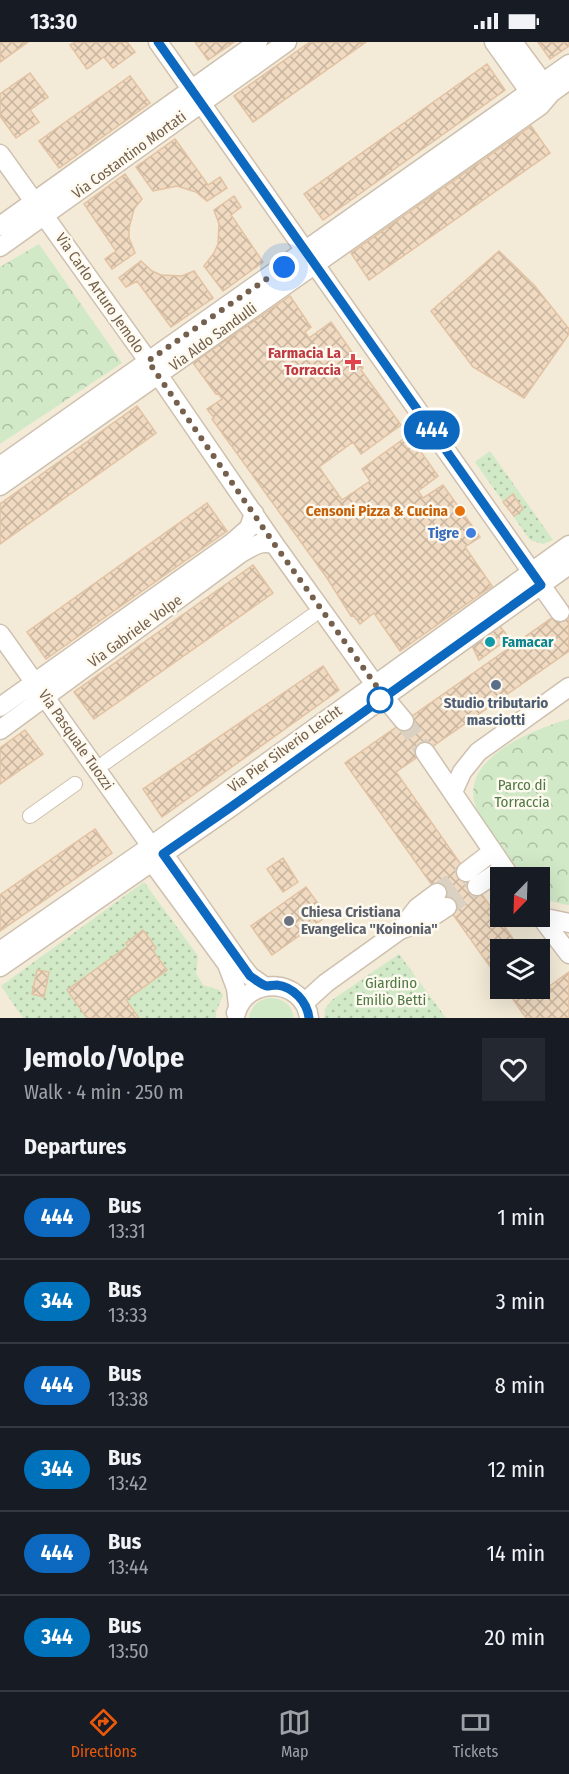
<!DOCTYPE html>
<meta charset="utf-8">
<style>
body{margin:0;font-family:"Fira Sans Condensed",sans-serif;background:#242831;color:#f1f3f6;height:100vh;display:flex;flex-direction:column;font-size:22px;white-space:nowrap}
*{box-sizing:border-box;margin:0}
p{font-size:20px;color:#9ea1a6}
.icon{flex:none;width:33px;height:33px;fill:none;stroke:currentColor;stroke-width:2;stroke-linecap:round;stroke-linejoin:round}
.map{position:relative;height:976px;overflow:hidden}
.panel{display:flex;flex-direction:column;background:#171b24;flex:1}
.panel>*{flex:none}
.badge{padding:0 12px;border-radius:20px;font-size:21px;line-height:39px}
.needle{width:39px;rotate:203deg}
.buttons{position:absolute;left:490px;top:825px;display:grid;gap:12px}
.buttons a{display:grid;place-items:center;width:60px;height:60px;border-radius:0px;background:#171b24;box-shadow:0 6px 24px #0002;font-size:30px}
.you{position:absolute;width:30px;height:30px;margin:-15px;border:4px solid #fff;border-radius:50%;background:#1a73e8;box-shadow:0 0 0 9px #1a73e833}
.map>.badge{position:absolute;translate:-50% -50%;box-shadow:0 0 0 3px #fff}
h2{padding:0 24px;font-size:22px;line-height:54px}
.round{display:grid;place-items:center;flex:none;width:63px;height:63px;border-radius:0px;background:#242831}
.head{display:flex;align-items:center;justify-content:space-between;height:102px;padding:0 24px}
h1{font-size:28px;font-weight:700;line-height:45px}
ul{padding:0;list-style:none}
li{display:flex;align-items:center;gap:18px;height:84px;padding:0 24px;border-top:2px solid #363941}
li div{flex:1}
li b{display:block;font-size:22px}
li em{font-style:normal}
li .badge{min-width:66px;font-weight:700;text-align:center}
.status{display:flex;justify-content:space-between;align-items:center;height:42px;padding:0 30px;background:#171b24;direction:ltr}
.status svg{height:16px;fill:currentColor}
.tab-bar{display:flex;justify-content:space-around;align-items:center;height:84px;border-top:2px solid #363941;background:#171b24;font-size:16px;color:#9ea1a6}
.tab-bar a{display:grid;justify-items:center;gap:3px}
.tab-bar .selected{color:#ea580c}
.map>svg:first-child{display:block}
.residential{fill:#f3ead7;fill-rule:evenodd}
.grass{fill:#d1e9c7}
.forest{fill:url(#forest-crowns)}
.garden{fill:url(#garden-dots)}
.building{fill:url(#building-cross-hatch);stroke:#e2c2a2;stroke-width:1.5}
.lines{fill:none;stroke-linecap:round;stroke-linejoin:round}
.minor-tunnel{stroke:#dad1c2;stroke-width:18;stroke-dasharray:18 9;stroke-linecap:butt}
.pedestrian-casing{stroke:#cec0af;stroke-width:16}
.minor-casing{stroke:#cec0af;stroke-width:21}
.pedestrian{stroke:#fff;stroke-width:14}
.minor{stroke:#fff;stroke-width:18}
.line-casing{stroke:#fff;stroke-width:14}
.line{stroke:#0c69bf;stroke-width:9}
.walk{stroke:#75604d;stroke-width:6;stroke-dasharray:0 10.8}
.health-dot{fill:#e0444e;stroke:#fefaef;stroke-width:2}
.food-dot{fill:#e8710a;stroke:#fefaef;stroke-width:2}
.shop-dot{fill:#3f7fe0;stroke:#fefaef;stroke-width:2}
.culture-dot{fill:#0f9aa8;stroke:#fefaef;stroke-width:2}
.service-dot{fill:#5c6f8a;stroke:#fefaef;stroke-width:2}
.stop-dot{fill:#fff;stroke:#0c69bf;stroke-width:3}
.worship-dot{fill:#6b7280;stroke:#fefaef;stroke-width:2}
.labels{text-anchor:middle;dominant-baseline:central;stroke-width:5;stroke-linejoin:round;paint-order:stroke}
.street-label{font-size:15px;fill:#75604d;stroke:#fefaef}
.health-label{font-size:15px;font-weight:bold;fill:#be3a42;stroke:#fefaef;text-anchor:end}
.food-label{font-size:15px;font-weight:bold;fill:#c56008;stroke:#fefaef;text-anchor:end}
.shop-label{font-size:15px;font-weight:bold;fill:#366cbe;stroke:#fefaef;text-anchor:end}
.culture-label{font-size:15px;font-weight:bold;fill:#0d838f;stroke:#fefaef;text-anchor:start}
.service-label{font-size:15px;font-weight:bold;fill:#4e5e75;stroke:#fefaef}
.park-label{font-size:15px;fill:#4f7a45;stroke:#fefaef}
.worship-label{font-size:15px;font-weight:bold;fill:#5b616d;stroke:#fefaef;text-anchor:start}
</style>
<div class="status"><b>13:30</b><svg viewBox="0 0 49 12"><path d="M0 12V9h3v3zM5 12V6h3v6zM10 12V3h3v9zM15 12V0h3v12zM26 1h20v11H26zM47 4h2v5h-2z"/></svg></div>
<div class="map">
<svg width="569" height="976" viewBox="0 0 569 976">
<defs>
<pattern id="forest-crowns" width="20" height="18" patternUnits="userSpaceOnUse" patternTransform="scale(1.5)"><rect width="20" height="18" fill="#d1e9c7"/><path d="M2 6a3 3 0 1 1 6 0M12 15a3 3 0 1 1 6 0" fill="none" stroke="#aec0a4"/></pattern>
<pattern id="garden-dots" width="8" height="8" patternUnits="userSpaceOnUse" patternTransform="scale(1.5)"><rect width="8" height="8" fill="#d1e9c7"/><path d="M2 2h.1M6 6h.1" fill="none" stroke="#aec0a4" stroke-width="1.8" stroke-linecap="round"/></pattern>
<pattern id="building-cross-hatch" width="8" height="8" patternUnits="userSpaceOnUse" patternTransform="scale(1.5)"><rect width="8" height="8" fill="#f0dac1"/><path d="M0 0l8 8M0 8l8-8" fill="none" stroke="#c7b49f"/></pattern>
</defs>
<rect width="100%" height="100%" fill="#fcf7e9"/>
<path class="residential" d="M 0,0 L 569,0 L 569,976 L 0,976 ZM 501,836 L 540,836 L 540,874 L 501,874 ZM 501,908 L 540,908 L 540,946 L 501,946 Z"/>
<path class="grass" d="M 270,956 C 283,956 292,963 294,976 L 249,976 C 251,965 258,957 270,956 Z"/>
<path class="forest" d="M 39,202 L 122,321 L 0,402 L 0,225 Z
M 569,677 L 569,863 L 567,863 L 546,858 L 540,853 L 540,836 L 524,835 C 512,818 480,780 475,762 C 461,715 535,687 569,677 Z"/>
<path class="garden" d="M 490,409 L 553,498 L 543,502 L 530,498 L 475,420 Z
M 144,840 L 198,914 L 196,931 L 203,943 L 219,948 L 223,953 L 216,970 L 216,976 L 23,976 L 1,944 Z
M 399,912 L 446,976 L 324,976 L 325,967 L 332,958 Z"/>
<path class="building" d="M 0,0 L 28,0 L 0,20 Z
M 75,0 L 127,0 L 135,10 L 113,26 L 104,15 L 87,27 L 70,3 Z
M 195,0 L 234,0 L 208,18 Z
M 310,0 L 366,0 L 253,80 L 234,54 Z
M 538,0 L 569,0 L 569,4 L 550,17 Z
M 487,22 L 505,48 L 323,178 L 304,152 Z
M 30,31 L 48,55 L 30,68 L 39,80 L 16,96 L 0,74 L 0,52 Z
M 130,34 L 150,61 L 59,126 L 39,99 Z
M 531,84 L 550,111 L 369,238 L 351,211 Z
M 175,97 L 208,143 L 220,135 L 227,146 L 207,159 L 196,150 L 177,144 L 153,149 L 136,125 Z
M 125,132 L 142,157 L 134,167 L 129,186 L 129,196 L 135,211 L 112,227 L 105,217 L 116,209 L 84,162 Z
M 234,154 L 241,165 L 231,173 L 263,220 L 223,249 L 204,224 L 214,211 L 218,202 L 219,182 L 214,168 Z
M 499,209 L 534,243 L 569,287 L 569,292 L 524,356 L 473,325 L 431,269 Z
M 141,219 L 152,229 L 161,233 L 182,234 L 194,229 L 213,256 L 171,285 L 137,239 L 126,245 L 119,236 Z
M 290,254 L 311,285 L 305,290 L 309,296 L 331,280 L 363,326 L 361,328 L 401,383 L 361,412 L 353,400 L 319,425 L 342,458 L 370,439 L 362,427 L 409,393 L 438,434 L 418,449 L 423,456 L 443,443 L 480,495 L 465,505 L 492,544 L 400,609 L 374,571 L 360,582 L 353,573 L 351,574 L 327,536 L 212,377 L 214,376 L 207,367 L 222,357 L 218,351 L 216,352 L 193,321 Z
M 137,364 L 156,391 L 0,502 L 0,462 Z
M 513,452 L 523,467 L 514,474 L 503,460 Z
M 207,461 L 227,489 L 46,617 L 27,590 Z
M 253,523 L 273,551 L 94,677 L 74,650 Z
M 569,564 L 569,609 L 396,730 L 521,908 L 501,908 L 501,940 L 345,721 Z
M 499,583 L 509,596 L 479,618 L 472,604 Z
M 323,624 L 339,648 L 162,775 L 143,747 Z
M 25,688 L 43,712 L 0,742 L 0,706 Z
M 95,787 L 112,811 L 0,889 L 0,853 Z
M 283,816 L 298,840 L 283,850 L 267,827 Z
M 306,845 L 327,874 L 272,913 L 251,884 Z
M 143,888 L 156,906 L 153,909 L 167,928 L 126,958 L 139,976 L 87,976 L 67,948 L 128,904 L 126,901 Z
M 37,928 L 49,930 L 44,955 L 32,952 Z
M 569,930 L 569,976 L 526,976 L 505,946 L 540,946 L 540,934 L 548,945 Z"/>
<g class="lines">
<path class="minor-tunnel" d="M 404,679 L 425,710
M 437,851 L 466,830
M 447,865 L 477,844"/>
<defs>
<path id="pedestrian" d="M 106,720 L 312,574
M 30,774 L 75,742"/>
<path id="minor" d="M 158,0 L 560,570
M 494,0 L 536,59
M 513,0 L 550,50
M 0,112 L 159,334 L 275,503 L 384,655 L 404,679
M 0,184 L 258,0
M 0,205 L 287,0
M 0,424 L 569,22
M 0,444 L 540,64 L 551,51 L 569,38
M 0,592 L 151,804 L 163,811 L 242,924 L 250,934 L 264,944
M 0,665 L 233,500 L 249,486 L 254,471
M 0,688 L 241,511 C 252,505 262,497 275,503
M 425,710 L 511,836
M 453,750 L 462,730 L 478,710 L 569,645
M 151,808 L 152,820 L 227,922 L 236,946 L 238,964
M 466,830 L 492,810
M 477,844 L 504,826
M 540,874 L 569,912
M 541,875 L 569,881
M 401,887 L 417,866 L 437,851
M 0,909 L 151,804 L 569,503
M 0,925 L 231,765 L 569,523
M 304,961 L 326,941 L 400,888 L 427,878 L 447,865
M 236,971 C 247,933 304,936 309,976"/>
</defs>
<use href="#pedestrian" class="pedestrian-casing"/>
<use href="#minor" class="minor-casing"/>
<use href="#pedestrian" class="pedestrian"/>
<use href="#minor" class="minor"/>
</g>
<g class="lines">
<defs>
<path id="line" d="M 158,0 L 541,543 L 231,765 L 163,812 L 250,934 C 255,937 261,943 267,944 C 270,944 273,943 277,943 C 293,945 307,959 309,976"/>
</defs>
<use href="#line" class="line-casing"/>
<use href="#line" class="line"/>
<path class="walk" d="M 284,225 L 148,319 L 275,503 L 375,642 L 384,655 L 380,658"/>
</g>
<path class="health-dot" d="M350 311h6v6h6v6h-6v6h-6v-6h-6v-6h6z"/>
<circle class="food-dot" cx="460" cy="469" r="6"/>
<circle class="shop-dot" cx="471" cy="491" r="6"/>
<circle class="culture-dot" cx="490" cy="600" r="6"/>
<circle class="service-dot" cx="496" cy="643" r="6"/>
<circle class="stop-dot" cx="380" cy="658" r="12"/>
<circle class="worship-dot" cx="289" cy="879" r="6"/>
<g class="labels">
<g class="street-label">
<text transform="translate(129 113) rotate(-36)">Via Costantino Mortati</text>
<text transform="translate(100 251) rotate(55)">Via Carlo Arturo Jemolo</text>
<text transform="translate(213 295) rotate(-36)">Via Aldo Sandulli</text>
<text transform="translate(135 589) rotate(-36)">Via Gabriele Volpe</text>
<text transform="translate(76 698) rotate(55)">Via Pasquale Tuozzi</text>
<text transform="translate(285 707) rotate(-36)">Via Pier Silverio Leicht</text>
</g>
<g class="health-label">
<text x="341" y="311">Farmacia La<tspan x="341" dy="17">Torraccia</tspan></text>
</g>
<g class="food-label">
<text x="448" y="469">Censoni Pizza &amp; Cucina</text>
</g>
<g class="shop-label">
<text x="459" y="491">Tigre</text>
</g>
<g class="culture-label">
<text x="502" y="600">Famacar</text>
</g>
<g class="service-label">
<text x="496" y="661">Studio tributario<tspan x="496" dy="17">masciotti</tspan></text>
</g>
<g class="park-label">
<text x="522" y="743">Parco di<tspan x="522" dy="17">Torraccia</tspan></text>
<text x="391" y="941">Giardino<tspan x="391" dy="17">Emilio Betti</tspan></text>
</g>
<g class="worship-label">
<text x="301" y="870">Chiesa Cristiana<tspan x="301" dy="17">Evangelica "Koinonia"</tspan></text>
</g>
</g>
</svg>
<div class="buttons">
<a><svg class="needle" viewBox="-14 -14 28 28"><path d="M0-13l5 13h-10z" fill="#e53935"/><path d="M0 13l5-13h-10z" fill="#9ea1a6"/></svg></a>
<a><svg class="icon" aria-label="layers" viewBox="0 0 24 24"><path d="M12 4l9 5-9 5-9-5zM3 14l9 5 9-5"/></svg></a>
</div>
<div class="you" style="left:284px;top:225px"></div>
<b class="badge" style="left:432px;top:388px;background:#0c69bf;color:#fff">444</b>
</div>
<section class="panel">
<div class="head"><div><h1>Jemolo/Volpe</h1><p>Walk · 4 min · 250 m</p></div><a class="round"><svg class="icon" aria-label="heart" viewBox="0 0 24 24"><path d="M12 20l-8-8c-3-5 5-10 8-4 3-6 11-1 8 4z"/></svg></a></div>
<h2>Departures</h2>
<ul>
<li><span class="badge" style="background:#0c69bf;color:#fff">444</span><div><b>Bus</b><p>13:31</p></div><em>1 min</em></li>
<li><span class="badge" style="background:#0072bc;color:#fff">344</span><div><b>Bus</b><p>13:33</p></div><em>3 min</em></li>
<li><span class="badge" style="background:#0c69bf;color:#fff">444</span><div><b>Bus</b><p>13:38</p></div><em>8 min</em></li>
<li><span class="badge" style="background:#0072bc;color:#fff">344</span><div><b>Bus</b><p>13:42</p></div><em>12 min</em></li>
<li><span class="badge" style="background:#0c69bf;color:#fff">444</span><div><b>Bus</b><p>13:44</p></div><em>14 min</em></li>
<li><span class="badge" style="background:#0072bc;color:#fff">344</span><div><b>Bus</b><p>13:50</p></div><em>20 min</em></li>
</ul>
</section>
<nav class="tab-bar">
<a class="selected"><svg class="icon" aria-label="directions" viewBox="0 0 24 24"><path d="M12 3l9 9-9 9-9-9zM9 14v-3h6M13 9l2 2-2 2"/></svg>Directions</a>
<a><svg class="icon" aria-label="map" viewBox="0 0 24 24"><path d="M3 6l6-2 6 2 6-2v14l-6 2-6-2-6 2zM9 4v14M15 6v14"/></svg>Map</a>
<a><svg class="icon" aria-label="tickets" viewBox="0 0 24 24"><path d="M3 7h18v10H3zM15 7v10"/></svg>Tickets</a>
</nav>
